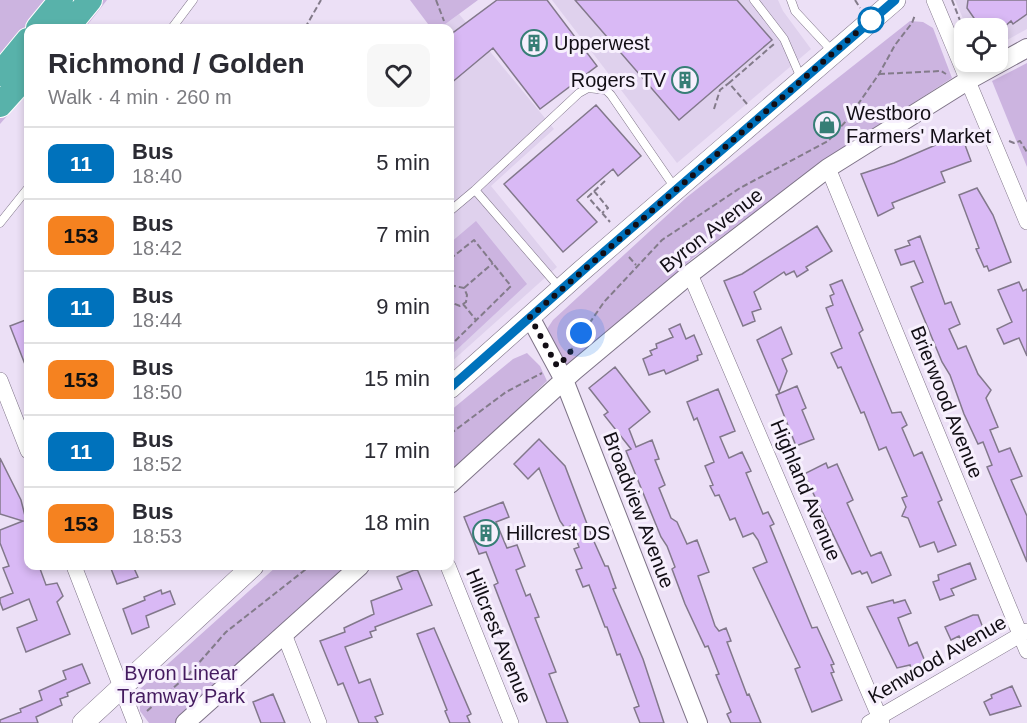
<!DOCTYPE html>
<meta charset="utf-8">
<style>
body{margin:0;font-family:Helvetica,sans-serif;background:#f7f7f7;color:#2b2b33;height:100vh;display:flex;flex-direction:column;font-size:22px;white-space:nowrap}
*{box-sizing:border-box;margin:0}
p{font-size:20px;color:#7c7c81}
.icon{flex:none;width:33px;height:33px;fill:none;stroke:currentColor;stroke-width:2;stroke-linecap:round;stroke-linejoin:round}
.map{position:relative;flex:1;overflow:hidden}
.details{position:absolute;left:24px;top:24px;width:430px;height:546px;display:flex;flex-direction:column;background:#fff;border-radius:12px;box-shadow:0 3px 9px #0003}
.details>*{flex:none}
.badge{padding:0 12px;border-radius:9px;font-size:21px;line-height:39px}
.fabs{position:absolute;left:954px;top:18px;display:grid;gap:12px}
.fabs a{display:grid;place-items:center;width:54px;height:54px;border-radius:12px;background:#fff;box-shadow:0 3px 9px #0003;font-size:30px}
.you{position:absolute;width:30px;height:30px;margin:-15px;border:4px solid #fff;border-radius:50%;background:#1a73e8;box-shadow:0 0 0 9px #1a73e833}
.map>.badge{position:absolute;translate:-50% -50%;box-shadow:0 0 0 3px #fff}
.round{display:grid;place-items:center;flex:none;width:63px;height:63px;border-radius:12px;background:#f7f7f7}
.overview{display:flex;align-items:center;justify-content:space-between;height:102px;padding:0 24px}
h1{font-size:28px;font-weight:700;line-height:45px}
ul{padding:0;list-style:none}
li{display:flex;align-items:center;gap:18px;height:72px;padding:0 24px;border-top:2px solid #e1e1e2}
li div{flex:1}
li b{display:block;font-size:22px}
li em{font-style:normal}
li .badge{min-width:66px;font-weight:700;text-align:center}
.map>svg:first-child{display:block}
.built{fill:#dfd1ed}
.green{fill:#ccb4e0}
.building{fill:#d9b9f5;stroke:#82788b;stroke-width:1.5}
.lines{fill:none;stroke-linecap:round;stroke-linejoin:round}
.service-casing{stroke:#7e7387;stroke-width:9}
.minor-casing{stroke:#7e7387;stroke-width:16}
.tertiary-casing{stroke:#7e7387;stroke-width:20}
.secondary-casing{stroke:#7e7387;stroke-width:22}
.trunk-casing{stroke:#fff;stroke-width:26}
.path{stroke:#837b8a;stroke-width:2;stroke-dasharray:6 3;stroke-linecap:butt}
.service{stroke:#fff;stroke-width:8}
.minor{stroke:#fff;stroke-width:15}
.tertiary{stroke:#fff;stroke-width:18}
.secondary{stroke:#fff;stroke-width:21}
.trunk{stroke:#58b2aa;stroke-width:24}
.line-casing{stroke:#fff;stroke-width:14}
.line{stroke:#0072bc;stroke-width:9}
.walk{stroke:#120e15;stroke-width:6;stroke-dasharray:0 10.8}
.stop-dot{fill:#fff;stroke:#0072bc;stroke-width:3}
.labels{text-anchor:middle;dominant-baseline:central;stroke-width:6;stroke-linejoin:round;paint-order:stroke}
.poi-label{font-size:20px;fill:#120e15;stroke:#f7f0fd;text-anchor:start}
.street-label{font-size:20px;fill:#120e15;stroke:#f7f0fd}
.park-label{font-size:20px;fill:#441b5f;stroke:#f7f0fd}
</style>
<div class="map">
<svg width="1027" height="723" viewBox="0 0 1027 723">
<rect width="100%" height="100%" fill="#ece0f6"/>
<path class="built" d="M 552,0 L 778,0 L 783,11 L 811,49 L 677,163 Z
M 955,0 L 1027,0 L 1027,29 L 998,45 L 998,28 L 967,28 Z
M 459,14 L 554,129 L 491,186 L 557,267 L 450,363 L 450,28 L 440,28 Z"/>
<path class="green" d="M 0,0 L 107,0 L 85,28 L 28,28 L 28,92 L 0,124 Z
M 410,0 L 478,0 L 440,28 L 431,28 Z
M 910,21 L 923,22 L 933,28 L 952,78 L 831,156 L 693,258 L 567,369 L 547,329 L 553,320 L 687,197 Z
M 1027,63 L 1027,167 L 992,81 Z
M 476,221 L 527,284 L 450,356 L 450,243 Z
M 527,353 L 540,366 L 547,381 L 450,474 L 450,411 L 513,359 Z
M 277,566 L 350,566 L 175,723 L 149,723 L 140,711 L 140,689 Z"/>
<path class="building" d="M 497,0 L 547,0 L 597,66 L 540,109 L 493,48 L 450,84 L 450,35 Z
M 575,0 L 737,0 L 772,40 L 679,120 Z
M 968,0 L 1027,0 L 1027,14 L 1013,24 L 1011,21 L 1003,28 L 986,28 L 981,21 L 976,21 L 967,8 Z
M 596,105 L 641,156 L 618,176 L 613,169 L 577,200 L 597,222 L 563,252 L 504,184 Z
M 961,134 L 971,161 L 941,172 L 945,182 L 892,203 L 894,208 L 878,216 L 861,174 L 894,163 Z
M 977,188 L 993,215 L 1011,262 L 989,271 L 987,266 L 984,267 L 976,249 L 979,248 L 959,195 Z
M 817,226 L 832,251 L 806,267 L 808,270 L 797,277 L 794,271 L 786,275 L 784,272 L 754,292 L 761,309 L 752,312 L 755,321 L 743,326 L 724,281 L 742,274 Z
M 920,236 L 945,304 L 951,302 L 960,324 L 949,329 L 958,349 L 966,346 L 978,374 L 991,390 L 986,398 L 998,427 L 990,430 L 999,452 L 1010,448 L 1022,476 L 1011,480 L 1027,516 L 1027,562 L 987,467 L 992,465 L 983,442 L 978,444 L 964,414 L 950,375 L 942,362 L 913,292 L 911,287 L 923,282 L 914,261 L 901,265 L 895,250 L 910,245 L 908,241 Z
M 842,280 L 863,330 L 859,333 L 892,413 L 901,412 L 907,425 L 902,428 L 914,456 L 922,452 L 942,500 L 938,502 L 956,545 L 938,552 L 934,542 L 920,547 L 908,518 L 902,516 L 906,507 L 902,498 L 907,496 L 886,447 L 879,450 L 864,412 L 861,413 L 841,367 L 838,368 L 831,353 L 842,348 L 826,308 L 833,305 L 830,296 L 834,294 L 830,285 Z
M 1019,282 L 1023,291 L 1027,289 L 1027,356 L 1019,338 L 1004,344 L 997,329 L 1012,322 L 998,290 Z
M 28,319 L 28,372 L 10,326 Z
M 680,324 L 686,339 L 694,335 L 702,354 L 697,356 L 698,360 L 666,374 L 664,370 L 649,375 L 643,359 L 652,355 L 650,351 L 657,348 L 656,344 L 673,337 L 669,329 Z
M 781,327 L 792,354 L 782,359 L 787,371 L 779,392 L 757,340 Z
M 615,367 L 650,412 L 629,429 L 636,447 L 652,440 L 659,459 L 655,460 L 665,485 L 659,488 L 671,518 L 677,522 L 687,544 L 697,540 L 709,572 L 698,576 L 708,605 L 715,626 L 719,631 L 726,628 L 731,641 L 727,642 L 747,695 L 749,694 L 761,723 L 731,723 L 727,714 L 731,712 L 716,675 L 719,674 L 708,646 L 705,647 L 685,604 L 672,569 L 675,567 L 667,546 L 661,537 L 626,451 L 631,449 L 604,415 L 608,412 L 589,388 Z
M 797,386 L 806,408 L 802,410 L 814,439 L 796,446 L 776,395 Z
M 718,389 L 735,431 L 720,437 L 729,458 L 742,452 L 751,471 L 746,473 L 763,514 L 768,512 L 774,524 L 770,526 L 812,628 L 817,627 L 834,664 L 831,665 L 834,672 L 831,673 L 842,700 L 812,712 L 795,669 L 800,667 L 753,568 L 767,562 L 758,540 L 753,533 L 743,537 L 735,518 L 730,520 L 719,495 L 715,496 L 710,486 L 713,485 L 705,466 L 714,462 L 697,418 L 694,420 L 687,402 Z
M 539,439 L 565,466 L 592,537 L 605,566 L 608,566 L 616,588 L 613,589 L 643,659 L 664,723 L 640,723 L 634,708 L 639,706 L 620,654 L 617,655 L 607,627 L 605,627 L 589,585 L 583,587 L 576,570 L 582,568 L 574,549 L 579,547 L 571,526 L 565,528 L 560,521 L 539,468 L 528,479 L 514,464 Z
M 0,458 L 21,500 L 26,520 L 28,519 L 28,566 L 39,566 L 46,585 L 57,583 L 63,596 L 57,602 L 70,634 L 26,652 L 17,628 L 37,620 L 29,599 L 3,610 L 0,602 L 0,598 L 13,593 L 3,568 L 9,566 L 0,543 L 0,530 L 23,521 L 0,514 Z
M 826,463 L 828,468 L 837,464 L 853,500 L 847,503 L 868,550 L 871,556 L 881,552 L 891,575 L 872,583 L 867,572 L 862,574 L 860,571 L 852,574 L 804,474 Z
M 503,502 L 509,517 L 496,522 L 507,548 L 517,545 L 525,566 L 516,570 L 526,596 L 530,594 L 539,617 L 535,618 L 556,672 L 549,674 L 568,723 L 547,723 L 494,585 L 498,583 L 486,552 L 479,554 L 464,517 Z
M 970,563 L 976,579 L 951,589 L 954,595 L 940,600 L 933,582 L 939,580 L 938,575 Z
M 110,566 L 133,566 L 138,577 L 117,584 Z
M 417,569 L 432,605 L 375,627 L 376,630 L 370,632 L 372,637 L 345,647 L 359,683 L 370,679 L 383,714 L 375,717 L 378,723 L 359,723 L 343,683 L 338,685 L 320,641 L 345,632 L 344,628 L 374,614 L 371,601 L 402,589 L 397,577 Z
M 161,590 L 162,594 L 170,591 L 175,604 L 146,616 L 149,627 L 132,634 L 123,609 L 145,600 L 144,597 Z
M 893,600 L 894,603 L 905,600 L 911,613 L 898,618 L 909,646 L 917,642 L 924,659 L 924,662 L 911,668 L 910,665 L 897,668 L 867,607 Z
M 973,615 L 978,615 L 985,633 L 963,643 L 959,636 L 951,640 L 945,627 Z
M 434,628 L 471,714 L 467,716 L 470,723 L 450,723 L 445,711 L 447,710 L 417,634 Z
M 82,664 L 90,683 L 67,693 L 68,696 L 60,699 L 62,705 L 36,717 L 38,723 L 0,723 L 0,720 L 21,712 L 20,709 L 42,700 L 39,691 L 66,679 L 63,671 Z
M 1012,686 L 1021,706 L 990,715 L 984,702 L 992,698 L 991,695 Z
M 273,694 L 285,723 L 261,723 L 253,702 Z"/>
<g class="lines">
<defs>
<path id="service" d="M 754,0 L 784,39 L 801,78
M 791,0 L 795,11 L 833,52
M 172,28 L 193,0
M 975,28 L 978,27
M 951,42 L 964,34
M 475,190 L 579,93 L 588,88 L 606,90 L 611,95 L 675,188
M 450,211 L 475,190 L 559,287
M 0,223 L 28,188"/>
<path id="minor" d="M 934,0 L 1027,222
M 828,168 L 1027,651
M 690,274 L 882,723
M 0,380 L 28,451
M 74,566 L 135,723
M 448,566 L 511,723
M 284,634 L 319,723
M 869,723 L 1027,631"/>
<path id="tertiary" d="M 530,317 L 564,380 L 698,723
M 450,484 L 574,371 L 690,274 L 828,168 L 967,81 L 1027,48
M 185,723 L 360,566"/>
<path id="secondary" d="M 450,388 L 579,273 L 895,0
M 83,723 L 253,566"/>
<path id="trunk" d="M 38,28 L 61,0
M 67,28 L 90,0
M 0,74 L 28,40
M 0,105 L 28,74"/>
</defs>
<use href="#service" class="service-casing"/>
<use href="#minor" class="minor-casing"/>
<use href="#tertiary" class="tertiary-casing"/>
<use href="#secondary" class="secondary-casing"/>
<use href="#trunk" class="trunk-casing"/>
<path class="path" d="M 436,0 L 444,21
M 855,0 L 860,8
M 952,0 L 961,23
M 305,28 L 321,0
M 879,74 L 941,71 L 946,74
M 747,104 L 729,83 L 774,44
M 714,109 L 720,90 L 729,83
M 1009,141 L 1014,143 L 1020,141 L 1027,152
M 605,181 L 588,197 L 610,222
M 594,191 L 608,208 L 602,213
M 629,257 L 636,265
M 450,259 L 474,240 L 511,286 L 450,346
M 450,285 L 464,288 L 467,295 L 466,302 L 460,306 L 450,302
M 464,288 L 493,263
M 463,304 L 476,320
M 569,353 L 604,302 L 662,240 L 740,188 L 828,141 L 847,120 L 879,74 L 895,45 L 912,23 L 915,15
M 450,434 L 506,392 L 542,373
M 147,711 L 189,674 L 226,632 L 310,566"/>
<use href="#service" class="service"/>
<use href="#minor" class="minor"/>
<use href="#tertiary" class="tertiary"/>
<use href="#secondary" class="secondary"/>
<use href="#trunk" class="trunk"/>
</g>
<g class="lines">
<defs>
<path id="line" d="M 450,388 L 597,258 L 895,0"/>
</defs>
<use href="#line" class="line-casing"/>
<use href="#line" class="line"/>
<path class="walk" d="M 581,333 L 568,356 L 557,366 L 530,317 L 871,20"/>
</g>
<defs>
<symbol id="building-ring" viewBox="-11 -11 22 22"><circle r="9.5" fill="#f7f0fd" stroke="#377e76" stroke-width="1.5"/><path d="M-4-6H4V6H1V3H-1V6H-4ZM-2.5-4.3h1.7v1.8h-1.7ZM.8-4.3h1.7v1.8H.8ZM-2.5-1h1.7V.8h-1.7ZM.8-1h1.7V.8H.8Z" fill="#377e76"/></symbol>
<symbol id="shop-ring" viewBox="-11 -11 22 22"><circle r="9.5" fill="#f7f0fd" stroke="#377e76" stroke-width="1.5"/><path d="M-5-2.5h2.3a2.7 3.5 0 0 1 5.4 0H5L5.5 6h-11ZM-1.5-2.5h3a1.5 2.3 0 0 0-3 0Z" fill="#377e76"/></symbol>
</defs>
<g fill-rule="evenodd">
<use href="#building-ring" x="519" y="28" width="30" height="30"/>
<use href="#building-ring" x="670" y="65" width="30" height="30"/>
<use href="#shop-ring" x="812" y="110" width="30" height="30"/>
<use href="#building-ring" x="471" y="518" width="30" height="30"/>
</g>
<circle class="stop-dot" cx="871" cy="20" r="12"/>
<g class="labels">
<g class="poi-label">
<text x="554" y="43">Upperwest</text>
<text x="666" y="80" text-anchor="end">Rogers TV</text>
<text x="846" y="113">Westboro<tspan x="846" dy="23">Farmers' Market</tspan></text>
<text x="506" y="533">Hillcrest DS</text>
</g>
<g class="street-label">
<text transform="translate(711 230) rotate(-38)">Byron Avenue</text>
<text transform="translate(947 402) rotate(68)">Brierwood Avenue</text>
<text transform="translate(806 490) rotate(67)">Highland Avenue</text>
<text transform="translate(639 510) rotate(69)">Broadview Avenue</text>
<text transform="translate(499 636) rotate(68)">Hillcrest Avenue</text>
<text transform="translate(937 659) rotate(-30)">Kenwood Avenue</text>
</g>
<g class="park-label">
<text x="181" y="673">Byron Linear<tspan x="181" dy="23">Tramway Park</tspan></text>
</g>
</g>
</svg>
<div class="fabs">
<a><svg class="icon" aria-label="locate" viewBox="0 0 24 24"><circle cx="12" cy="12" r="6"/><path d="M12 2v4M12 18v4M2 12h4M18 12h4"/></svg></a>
</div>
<div class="you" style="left:581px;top:333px"></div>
<section class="details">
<div class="overview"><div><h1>Richmond / Golden</h1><p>Walk · 4 min · 260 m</p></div><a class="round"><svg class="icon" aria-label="heart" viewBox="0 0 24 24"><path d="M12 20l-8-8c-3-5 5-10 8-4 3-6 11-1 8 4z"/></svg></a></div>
<ul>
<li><span class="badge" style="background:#0072bc;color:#fff">11</span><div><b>Bus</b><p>18:40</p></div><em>5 min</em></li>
<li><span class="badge" style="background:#f58220;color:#111">153</span><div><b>Bus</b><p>18:42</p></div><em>7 min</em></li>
<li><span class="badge" style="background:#0072bc;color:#fff">11</span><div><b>Bus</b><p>18:44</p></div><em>9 min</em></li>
<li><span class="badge" style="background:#f58220;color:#111">153</span><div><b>Bus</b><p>18:50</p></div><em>15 min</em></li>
<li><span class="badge" style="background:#0072bc;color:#fff">11</span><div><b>Bus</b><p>18:52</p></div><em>17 min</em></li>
<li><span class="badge" style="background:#f58220;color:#111">153</span><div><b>Bus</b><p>18:53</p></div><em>18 min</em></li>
</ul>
</section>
</div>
